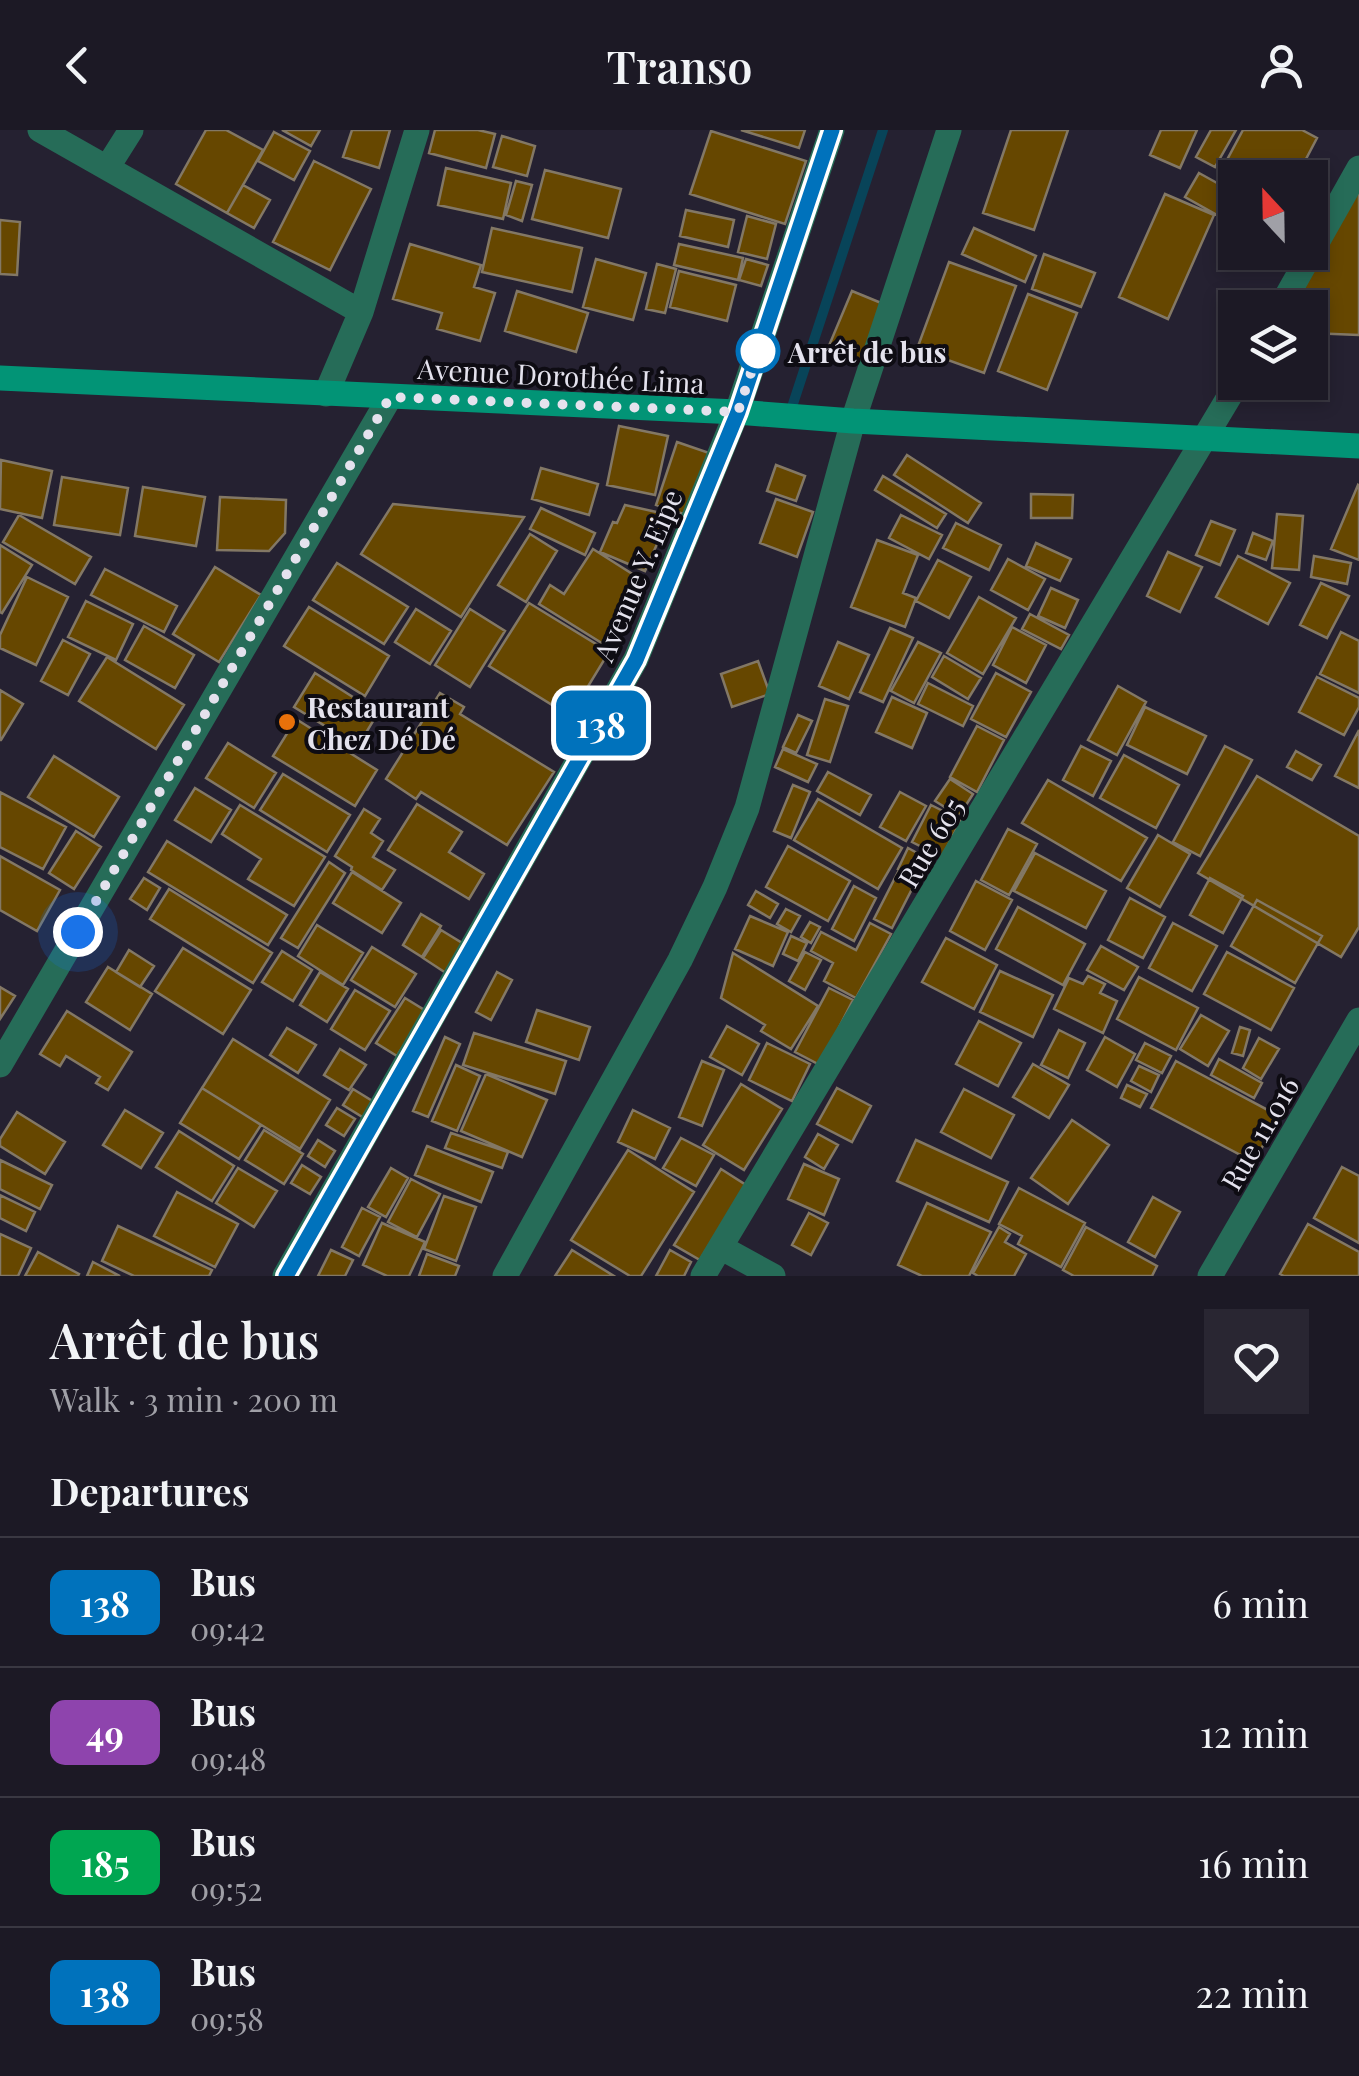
<!DOCTYPE html>
<meta charset="utf-8">
<style>
body{margin:0;font-family:"Playfair Display",serif;background:#292632;color:#f1f3f6;height:100vh;display:flex;flex-direction:column;font-size:38px;white-space:nowrap}
*{box-sizing:border-box;margin:0}
p{font-size:32px;color:#a0a0a7}
.icon{flex:none;width:55px;height:55px;fill:none;stroke:currentColor;stroke-width:2;stroke-linecap:round;stroke-linejoin:round}
.map{position:relative;height:1146px;overflow:hidden}
.details{display:flex;flex-direction:column;background:#1c1925;flex:1}
.details>*{flex:none}
.badge{padding:0 20px;border-radius:15px;font-size:35px;line-height:65px}
.needle{width:65px;rotate:338deg}
.tools{position:absolute;left:1218px;top:30px;display:grid;gap:20px}
.tools a{display:grid;place-items:center;width:110px;height:110px;border-radius:0px;background:#1c1925;box-shadow:0 5px 15px #0003,0 0 0 2px #3a3842;font-size:50px}
.you{position:absolute;width:50px;height:50px;margin:-25px;border:8px solid #fff;border-radius:50%;background:#1a73e8;box-shadow:0 0 0 15px #1a73e833}
.map>.badge{position:absolute;translate:-50% -50%;box-shadow:0 0 0 5px #fff}
h2{padding:0 50px;font-size:38px;line-height:90px}
.round{display:grid;place-items:center;flex:none;width:105px;height:105px;border-radius:0px;background:#292632}
.head{display:flex;align-items:center;justify-content:space-between;height:170px;padding:0 50px}
h1{font-size:48px;font-weight:600;line-height:75px}
ul{padding:0;list-style:none}
li{display:flex;align-items:center;gap:30px;height:130px;padding:0 50px;border-top:2px solid #3a3842}
li div{flex:1}
li b{display:block;font-size:38px}
li em{font-style:normal}
li .badge{min-width:110px;font-weight:700;text-align:center}
header{display:flex;justify-content:space-between;align-items:center;height:130px;padding:0 50px;background:#1c1925;font-size:45px;font-weight:600}
.map>svg:first-child{display:block}
.lines{fill:none;stroke-linecap:round;stroke-linejoin:round}
.stream{stroke:#084459;stroke-width:10}
.building{fill:#664700;stroke:#837865;stroke-width:2.5}
.street{stroke:#266c58;stroke-width:25}
.secondary{stroke:#029476;stroke-width:25}
.line-casing{stroke:#fff;stroke-width:22}
.line{stroke:#0072bc;stroke-width:15}
.walk{stroke:#e4e2ed;stroke-width:10;stroke-dasharray:0 18}
.stop-dot{fill:#fff;stroke:#0072bc;stroke-width:5}
.food-dot{fill:#e8710a;stroke:#0e0c13;stroke-width:4}
.labels{text-anchor:middle;dominant-baseline:central;stroke-width:8;stroke-linejoin:round;paint-order:stroke}
.stop-label{font-size:28px;font-weight:bold;fill:#e4e2ed;stroke:#0e0c13;text-anchor:start}
.street-label{font-size:28px;fill:#e4e2ed;stroke:#0e0c13}
.poi-label{font-size:28px;font-weight:bold;fill:#e4e2ed;stroke:#0e0c13;text-anchor:start}
</style>
<header><svg class="icon" aria-label="back" viewBox="0 0 24 24"><path d="M15 5l-7 7 7 7"/></svg>Transo<svg class="icon" aria-label="person" viewBox="0 0 24 24"><circle cx="12" cy="8" r="4"/><path d="M4 21q1-7 8-7t8 7"/></svg></header>
<div class="map">
<svg width="1359" height="1146" viewBox="0 0 1359 1146">
<rect width="100%" height="100%" fill="#252131"/>
<g class="lines">
<path class="stream" d="M 790,283 L 883,0"/>
</g>
<path class="building" d="M 206,0 L 226,0 L 263,20 L 227,83 L 176,54 Z
M 282,0 L 320,0 L 311,16 Z
M 352,0 L 390,0 L 379,38 L 343,27 Z
M 435,0 L 478,0 L 495,4 L 486,38 L 429,23 Z
M 741,0 L 805,0 L 799,18 Z
M 1011,0 L 1068,0 L 1034,100 L 983,83 Z
M 1161,0 L 1197,0 L 1180,38 L 1150,25 Z
M 1211,0 L 1236,0 L 1215,37 L 1196,27 Z
M 1243,0 L 1302,0 L 1317,8 L 1296,48 L 1252,48 L 1255,42 L 1228,28 Z
M 711,1 L 806,31 L 785,94 L 690,64 Z
M 274,2 L 310,21 L 294,50 L 258,31 Z
M 502,6 L 535,16 L 527,46 L 493,37 Z
M 314,31 L 371,59 L 330,140 L 273,112 Z
M 446,38 L 511,53 L 503,89 L 438,75 Z
M 545,40 L 621,59 L 608,108 L 532,89 Z
M 1199,43 L 1235,63 L 1235,95 L 1185,67 Z
M 516,51 L 532,55 L 522,91 L 506,85 Z
M 243,55 L 270,70 L 254,98 L 227,83 Z
M 1359,56 L 1359,205 L 1310,203 L 1310,178 L 1287,178 Z
M 1165,64 L 1214,85 L 1168,189 L 1119,167 Z
M 686,80 L 734,90 L 728,117 L 680,106 Z
M 747,86 L 776,94 L 767,129 L 738,122 Z
M 0,90 L 20,92 L 17,145 L 0,144 Z
M 492,98 L 582,118 L 572,162 L 482,142 Z
M 974,98 L 1036,126 L 1025,152 L 962,124 Z
M 410,114 L 481,135 L 474,157 L 495,163 L 480,211 L 437,199 L 442,183 L 393,169 Z
M 679,114 L 743,128 L 738,150 L 674,135 Z
M 1044,124 L 1095,143 L 1081,177 L 1032,159 Z
M 596,129 L 646,143 L 633,190 L 583,177 Z
M 746,129 L 768,135 L 761,156 L 739,150 Z
M 949,132 L 1016,156 L 984,243 L 917,219 Z
M 657,134 L 676,139 L 665,183 L 646,179 Z
M 679,141 L 736,155 L 727,191 L 670,177 Z
M 517,161 L 588,183 L 576,222 L 505,201 Z
M 852,161 L 891,177 L 866,235 L 828,218 Z
M 1028,164 L 1077,183 L 1047,260 L 998,241 Z
M 619,296 L 668,306 L 655,365 L 607,355 Z
M 677,312 L 715,325 L 693,387 L 656,375 Z
M 907,325 L 981,373 L 968,393 L 894,345 Z
M 1,330 L 52,341 L 42,388 L 0,379 Z
M 776,335 L 805,346 L 796,371 L 767,361 Z
M 541,338 L 598,354 L 589,385 L 532,369 Z
M 883,346 L 946,384 L 937,398 L 875,360 Z
M 62,347 L 128,358 L 120,405 L 54,395 Z
M 1358,355 L 1359,356 L 1359,430 L 1331,419 Z
M 143,357 L 205,367 L 196,416 L 135,406 Z
M 1031,364 L 1073,365 L 1072,388 L 1031,388 Z
M 220,367 L 286,370 L 285,403 L 269,421 L 217,420 Z
M 776,369 L 813,382 L 797,427 L 760,413 Z
M 393,374 L 524,387 L 461,487 L 361,424 Z
M 625,375 L 670,385 L 645,441 L 600,422 L 613,392 L 617,393 Z
M 541,378 L 595,403 L 585,425 L 530,399 Z
M 1277,384 L 1303,386 L 1299,440 L 1272,438 Z
M 19,385 L 91,427 L 75,454 L 3,412 Z
M 901,385 L 942,405 L 929,429 L 889,408 Z
M 1211,391 L 1235,400 L 1220,435 L 1196,425 Z
M 956,393 L 1001,415 L 989,440 L 943,418 Z
M 1253,403 L 1273,411 L 1266,430 L 1246,423 Z
M 530,404 L 557,421 L 526,472 L 498,455 Z
M 877,410 L 918,425 L 903,463 L 916,468 L 905,497 L 851,477 Z
M 1036,413 L 1071,429 L 1060,451 L 1026,436 Z
M 0,415 L 32,435 L 2,483 L 0,482 Z
M 593,419 L 645,452 L 605,515 L 539,474 L 550,455 L 564,464 Z
M 1168,422 L 1202,437 L 1180,482 L 1147,466 Z
M 1238,426 L 1290,453 L 1268,494 L 1216,467 Z
M 1314,426 L 1351,433 L 1347,454 L 1311,447 Z
M 1008,429 L 1045,449 L 1028,480 L 991,460 Z
M 938,430 L 971,447 L 949,488 L 916,471 Z
M 337,433 L 408,477 L 384,514 L 313,470 Z
M 215,437 L 261,465 L 219,532 L 173,504 Z
M 105,439 L 177,476 L 164,502 L 91,465 Z
M 27,447 L 68,467 L 36,535 L 0,518 L 0,505 Z
M 1321,453 L 1349,466 L 1327,508 L 1300,495 Z
M 1051,458 L 1078,470 L 1065,498 L 1038,486 Z
M 979,467 L 1016,488 L 983,544 L 947,523 Z
M 86,471 L 133,494 L 116,530 L 68,507 Z
M 529,473 L 609,522 L 570,586 L 489,536 Z
M 309,477 L 389,526 L 365,566 L 284,516 Z
M 416,479 L 451,501 L 430,534 L 395,512 Z
M 470,479 L 505,501 L 470,557 L 435,535 Z
M 1030,484 L 1069,505 L 1061,519 L 1022,499 Z
M 144,496 L 194,525 L 175,558 L 125,530 Z
M 1012,497 L 1046,515 L 1026,553 L 993,535 Z
M 890,498 L 913,508 L 883,572 L 860,562 Z
M 1341,502 L 1359,511 L 1359,563 L 1320,544 Z
M 63,510 L 90,524 L 68,565 L 41,551 Z
M 838,512 L 869,525 L 849,569 L 819,556 Z
M 918,512 L 941,523 L 914,573 L 891,561 Z
M 944,526 L 981,548 L 968,569 L 932,547 Z
M 107,527 L 184,575 L 156,619 L 79,571 Z
M 758,531 L 770,564 L 732,577 L 721,544 Z
M 315,543 L 378,583 L 358,616 L 294,577 Z
M 996,543 L 1031,562 L 1006,607 L 971,589 Z
M 1317,547 L 1359,568 L 1359,577 L 1344,605 L 1299,582 Z
M 928,553 L 973,576 L 963,596 L 918,574 Z
M 1118,556 L 1146,572 L 1117,625 L 1088,610 Z
M 0,560 L 23,574 L 1,610 L 0,610 Z
M 440,563 L 464,577 L 460,584 L 554,642 L 507,715 L 421,662 L 416,669 L 386,649 Z
M 892,567 L 927,583 L 912,618 L 876,602 Z
M 825,569 L 848,576 L 830,632 L 807,625 Z
M 1145,577 L 1206,606 L 1187,644 L 1127,615 Z
M 798,585 L 812,591 L 796,623 L 783,617 Z
M 296,589 L 377,640 L 355,676 L 273,626 Z
M 977,596 L 1004,610 L 977,662 L 950,647 Z
M 1359,600 L 1359,658 L 1335,646 Z
M 228,613 L 276,643 L 254,678 L 206,648 Z
M 1081,616 L 1111,631 L 1093,666 L 1063,650 Z
M 1225,616 L 1252,630 L 1200,726 L 1173,712 Z
M 783,619 L 817,634 L 808,652 L 775,637 Z
M 1296,621 L 1321,635 L 1312,650 L 1287,637 Z
M 1124,625 L 1179,655 L 1156,698 L 1100,668 Z
M 54,626 L 119,667 L 94,707 L 28,667 Z
M 828,642 L 871,665 L 860,685 L 817,661 Z
M 283,644 L 350,685 L 327,722 L 260,680 Z
M 1257,646 L 1359,706 L 1359,797 L 1341,827 L 1198,743 Z
M 950,649 L 973,664 L 959,686 L 935,671 Z
M 1048,650 L 1147,708 L 1121,751 L 1022,693 Z
M 793,655 L 810,662 L 791,708 L 774,701 Z
M 195,658 L 231,680 L 211,712 L 175,690 Z
M 0,662 L 66,697 L 43,739 L 0,717 Z
M 900,662 L 926,676 L 906,711 L 880,697 Z
M 818,669 L 902,718 L 878,759 L 794,710 Z
M 417,674 L 462,702 L 449,722 L 484,744 L 469,769 L 388,720 Z
M 240,675 L 325,727 L 294,776 L 248,749 L 261,729 L 222,704 Z
M 931,675 L 961,690 L 942,727 L 912,712 Z
M 364,679 L 380,689 L 371,703 L 383,711 L 373,727 L 395,740 L 382,760 L 351,740 L 352,737 L 335,726 Z
M 1008,699 L 1037,714 L 1009,765 L 981,750 Z
M 76,701 L 101,717 L 74,759 L 49,743 Z
M 1158,705 L 1190,724 L 1160,777 L 1127,758 Z
M 167,711 L 287,785 L 268,815 L 148,742 Z
M 788,716 L 850,751 L 828,791 L 766,757 Z
M 908,718 L 919,724 L 910,744 L 898,739 Z
M 1035,723 L 1106,761 L 1086,798 L 1014,761 Z
M 0,726 L 60,760 L 37,801 L 0,780 Z
M 329,732 L 345,743 L 298,818 L 281,808 Z
M 352,742 L 401,773 L 382,803 L 333,773 Z
M 898,742 L 916,751 L 892,798 L 874,789 Z
M 144,748 L 160,758 L 147,780 L 130,769 Z
M 1210,748 L 1243,766 L 1223,803 L 1190,785 Z
M 976,751 L 1012,770 L 985,820 L 950,801 Z
M 854,756 L 876,768 L 854,811 L 832,799 Z
M 169,759 L 272,823 L 253,853 L 150,789 Z
M 756,761 L 778,774 L 770,788 L 748,775 Z
M 1130,768 L 1165,787 L 1143,828 L 1108,810 Z
M 1257,770 L 1322,806 L 1295,853 L 1231,816 Z
M 1018,777 L 1085,814 L 1063,855 L 996,819 Z
M 786,779 L 800,786 L 791,802 L 777,794 Z
M 421,784 L 441,796 L 422,827 L 403,815 Z
M 750,786 L 788,802 L 773,836 L 735,819 Z
M 810,792 L 820,797 L 811,813 L 801,807 Z
M 870,793 L 891,804 L 856,868 L 824,851 L 833,833 L 811,821 L 821,802 L 856,820 Z
M 1173,793 L 1217,816 L 1192,861 L 1149,838 Z
M 317,795 L 363,823 L 343,855 L 298,826 Z
M 441,800 L 467,816 L 449,845 L 423,828 Z
M 791,806 L 807,813 L 798,831 L 783,824 Z
M 946,808 L 997,835 L 974,879 L 922,852 Z
M 1101,816 L 1138,837 L 1124,860 L 1087,840 Z
M 372,817 L 416,844 L 395,877 L 351,850 Z
M 183,818 L 251,860 L 223,904 L 155,861 Z
M 129,820 L 154,836 L 140,857 L 116,842 Z
M 282,821 L 312,840 L 293,871 L 262,852 Z
M 805,822 L 821,830 L 805,860 L 789,851 Z
M 1227,822 L 1294,858 L 1271,900 L 1204,864 Z
M 733,823 L 818,876 L 791,919 L 761,901 L 765,895 L 721,868 Z
M 108,837 L 152,864 L 130,900 L 86,872 Z
M 1000,841 L 1053,865 L 1033,907 L 980,882 Z
M 320,842 L 348,859 L 327,892 L 300,875 Z
M 497,842 L 512,850 L 491,890 L 476,882 Z
M 1088,846 L 1105,854 L 1100,863 L 1117,871 L 1103,903 L 1054,879 L 1069,848 L 1083,854 Z
M 1139,847 L 1198,878 L 1176,920 L 1117,889 Z
M 0,857 L 15,866 L 0,889 Z
M 829,858 L 853,870 L 820,935 L 795,922 Z
M 355,860 L 390,881 L 365,920 L 331,899 Z
M 405,868 L 426,881 L 397,926 L 376,913 Z
M 537,880 L 590,897 L 579,930 L 526,912 Z
M 67,881 L 132,922 L 108,960 L 96,953 L 100,947 L 66,926 L 60,936 L 40,924 Z
M 1201,885 L 1229,901 L 1208,936 L 1180,919 Z
M 979,891 L 1021,913 L 998,956 L 956,934 Z
M 727,896 L 759,914 L 742,945 L 710,927 Z
M 1240,897 L 1250,900 L 1243,926 L 1232,923 Z
M 287,898 L 316,915 L 298,943 L 270,925 Z
M 1059,900 L 1085,913 L 1068,948 L 1041,935 Z
M 474,903 L 566,931 L 555,964 L 463,935 Z
M 445,907 L 460,914 L 428,987 L 413,981 Z
M 1105,907 L 1135,924 L 1117,957 L 1087,940 Z
M 1259,908 L 1279,919 L 1261,949 L 1243,938 Z
M 233,909 L 330,970 L 300,1019 L 202,958 Z
M 767,913 L 810,934 L 792,971 L 749,950 Z
M 1145,913 L 1171,926 L 1162,943 L 1136,930 Z
M 340,919 L 366,935 L 349,960 L 324,945 Z
M 1219,929 L 1262,953 L 1254,968 L 1211,945 Z
M 702,931 L 724,940 L 702,996 L 679,987 Z
M 1176,931 L 1279,986 L 1254,1032 L 1151,978 Z
M 1033,934 L 1069,955 L 1049,988 L 1013,967 Z
M 456,935 L 480,946 L 457,1001 L 432,991 Z
M 1139,936 L 1159,945 L 1151,962 L 1131,951 Z
M 486,944 L 547,970 L 522,1027 L 461,1001 Z
M 741,954 L 782,979 L 744,1040 L 703,1015 Z
M 1127,955 L 1147,964 L 1140,977 L 1121,968 Z
M 202,958 L 261,995 L 239,1029 L 180,993 Z
M 837,958 L 871,976 L 852,1012 L 817,994 Z
M 353,959 L 374,972 L 364,988 L 343,975 Z
M 964,959 L 1014,985 L 991,1028 L 941,1002 Z
M 337,978 L 355,989 L 344,1006 L 326,995 Z
M 125,980 L 163,1003 L 141,1038 L 103,1015 Z
M 633,980 L 670,998 L 655,1029 L 618,1012 Z
M 17,982 L 65,1012 L 45,1044 L 0,1016 L 0,1009 Z
M 1072,990 L 1109,1015 L 1068,1074 L 1031,1048 Z
M 264,1000 L 303,1024 L 284,1054 L 245,1030 Z
M 179,1001 L 234,1036 L 212,1071 L 156,1037 Z
M 451,1003 L 508,1022 L 502,1038 L 445,1018 Z
M 818,1004 L 838,1015 L 824,1039 L 805,1027 Z
M 681,1008 L 714,1025 L 696,1056 L 663,1038 Z
M 318,1010 L 335,1021 L 325,1037 L 308,1026 Z
M 916,1010 L 1008,1052 L 989,1092 L 897,1051 Z
M 427,1016 L 493,1042 L 481,1072 L 415,1045 Z
M 628,1020 L 694,1062 L 641,1146 L 630,1146 L 571,1110 Z
M 0,1030 L 52,1055 L 40,1079 L 0,1059 Z
M 804,1034 L 839,1049 L 824,1085 L 788,1069 Z
M 302,1035 L 321,1047 L 310,1064 L 291,1053 Z
M 1342,1037 L 1359,1046 L 1359,1113 L 1314,1088 Z
M 238,1038 L 277,1061 L 254,1097 L 216,1073 Z
M 391,1038 L 408,1048 L 386,1087 L 368,1077 Z
M 721,1039 L 746,1055 L 700,1130 L 674,1115 Z
M 411,1049 L 440,1064 L 417,1107 L 388,1092 Z
M 1019,1058 L 1085,1093 L 1061,1137 L 1018,1114 L 1022,1106 L 999,1094 Z
M 177,1062 L 238,1094 L 215,1137 L 154,1106 Z
M 0,1065 L 35,1082 L 26,1101 L 0,1088 Z
M 444,1066 L 476,1077 L 456,1131 L 424,1119 Z
M 1153,1067 L 1180,1082 L 1155,1127 L 1128,1112 Z
M 927,1073 L 991,1102 L 969,1146 L 922,1146 L 898,1135 Z
M 362,1078 L 380,1087 L 359,1126 L 342,1117 Z
M 809,1083 L 828,1093 L 811,1125 L 792,1115 Z
M 382,1093 L 425,1112 L 409,1146 L 387,1146 L 363,1135 Z
M 1308,1094 L 1359,1122 L 1359,1146 L 1284,1146 L 1280,1144 Z
M 118,1096 L 212,1140 L 209,1146 L 134,1146 L 102,1131 Z
M 999,1097 L 1010,1104 L 1005,1112 L 1026,1124 L 1014,1146 L 978,1146 L 973,1143 Z
M 1086,1097 L 1157,1136 L 1152,1146 L 1074,1146 L 1063,1140 Z
M 0,1104 L 31,1118 L 18,1146 L 0,1146 Z
M 331,1120 L 353,1130 L 345,1146 L 318,1146 Z
M 572,1120 L 614,1146 L 555,1146 Z
M 670,1120 L 691,1132 L 684,1146 L 656,1146 Z
M 38,1122 L 79,1144 L 78,1146 L 25,1146 Z
M 427,1124 L 459,1136 L 455,1146 L 419,1146 Z
M 93,1132 L 120,1146 L 87,1146 Z"/>
<g class="lines">
<path class="street" d="M 40,0 L 361,182
M 107,38 L 131,0
M 1280,178 L 1359,38
M 326,264 L 361,182 L 417,0
M 0,935 L 390,267
M 722,1118 L 773,1146
M 285,1146 L 636,529 L 737,282 L 832,0
M 505,1146 L 680,830 L 715,757 L 747,678 L 853,291 L 949,0
M 703,1146 L 1238,252
M 1210,1146 L 1359,890"/>
<path class="secondary" d="M 0,248 L 737,282 L 853,291 L 1359,316"/>
</g>
<g class="lines">
<defs>
<path id="line" d="M 286,1146 L 636,530 L 738,282 L 832,0"/>
</defs>
<use href="#line" class="line-casing"/>
<use href="#line" class="line"/>
<path class="walk" d="M 78,802 L 390,267 L 738,282 L 761,212 L 758,221"/>
</g>
<circle class="stop-dot" cx="758" cy="221" r="20"/>
<circle class="food-dot" cx="287" cy="592" r="10"/>
<g class="labels">
<g class="stop-label">
<text x="788" y="221">Arrêt de bus</text>
</g>
<g class="street-label">
<text transform="translate(561 245) rotate(3)">Avenue Dorothée Lima</text>
<text transform="translate(637 445) rotate(-67)">Avenue Y. Eipe</text>
<text transform="translate(930 712) rotate(-59)">Rue 605</text>
<text transform="translate(1259 1003) rotate(-60)">Rue 11.016</text>
</g>
<g class="poi-label">
<text x="307" y="576">Restaurant<tspan x="307" dy="32">Chez Dé Dé</tspan></text>
</g>
</g>
</svg>
<div class="tools">
<a><svg class="needle" viewBox="-14 -14 28 28"><path d="M0-13l5 13h-10z" fill="#e53935"/><path d="M0 13l5-13h-10z" fill="#a0a0a7"/></svg></a>
<a><svg class="icon" aria-label="layers" viewBox="0 0 24 24"><path d="M12 4l9 5-9 5-9-5zM3 14l9 5 9-5"/></svg></a>
</div>
<div class="you" style="left:78px;top:802px"></div>
<b class="badge" style="left:601px;top:593px;background:#0072bc;color:#fff">138</b>
</div>
<section class="details">
<div class="head"><div><h1>Arrêt de bus</h1><p>Walk · 3 min · 200 m</p></div><a class="round"><svg class="icon" aria-label="heart" viewBox="0 0 24 24"><path d="M12 20l-8-8c-3-5 5-10 8-4 3-6 11-1 8 4z"/></svg></a></div>
<h2>Departures</h2>
<ul>
<li><span class="badge" style="background:#0072bc;color:#fff">138</span><div><b>Bus</b><p>09:42</p></div><em>6 min</em></li>
<li><span class="badge" style="background:#8e44ad;color:#fff">49</span><div><b>Bus</b><p>09:48</p></div><em>12 min</em></li>
<li><span class="badge" style="background:#00a651;color:#fff">185</span><div><b>Bus</b><p>09:52</p></div><em>16 min</em></li>
<li><span class="badge" style="background:#0072bc;color:#fff">138</span><div><b>Bus</b><p>09:58</p></div><em>22 min</em></li>
</ul>
</section>
